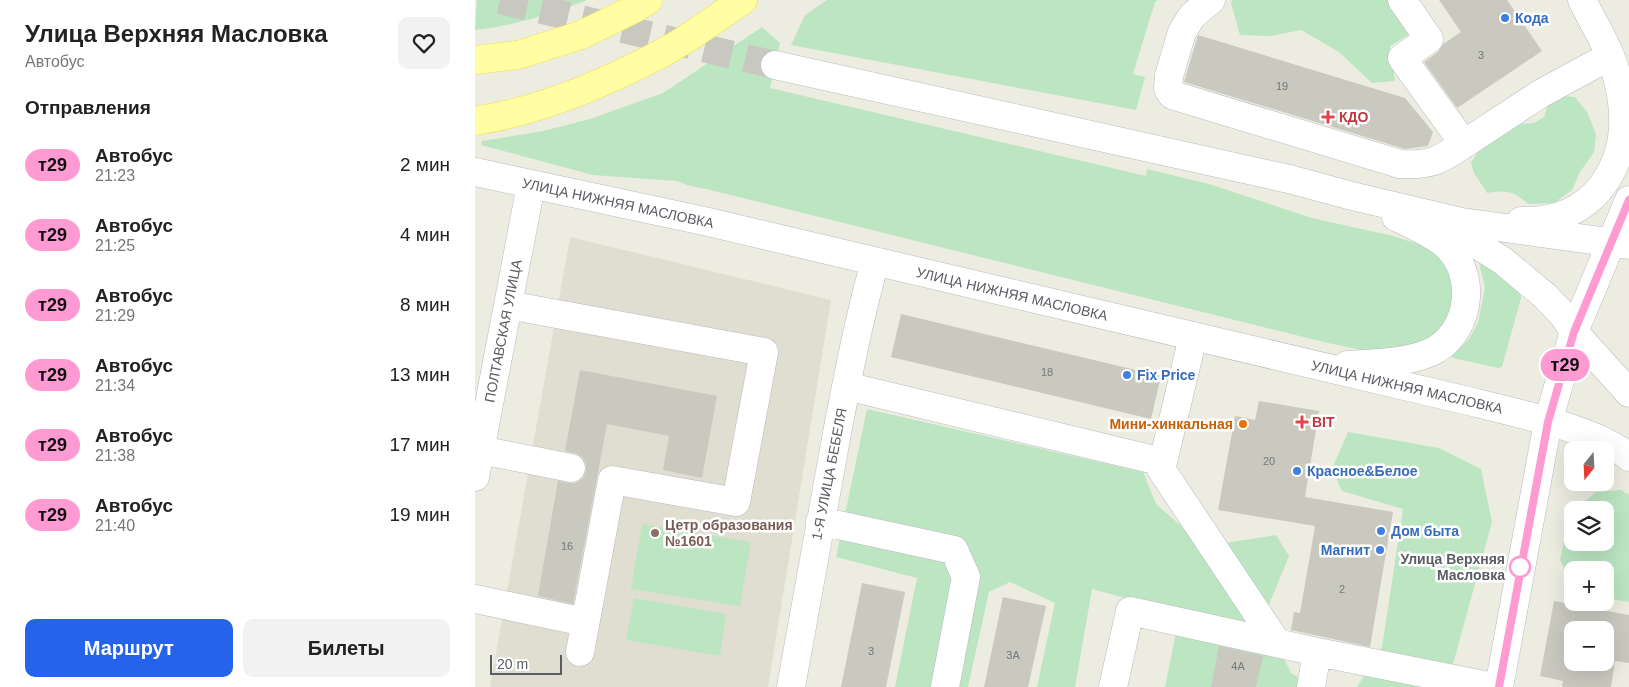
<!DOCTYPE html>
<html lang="ru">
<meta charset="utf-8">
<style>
body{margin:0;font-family:Helvetica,sans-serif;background:#f2f2f2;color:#222;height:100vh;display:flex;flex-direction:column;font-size:19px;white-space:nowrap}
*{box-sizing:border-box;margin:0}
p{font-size:16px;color:#767676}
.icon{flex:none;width:28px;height:28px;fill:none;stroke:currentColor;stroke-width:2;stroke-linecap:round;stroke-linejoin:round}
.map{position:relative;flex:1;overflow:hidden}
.details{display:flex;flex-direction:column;background:#fff;width:475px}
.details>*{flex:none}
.badge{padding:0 10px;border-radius:16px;font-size:18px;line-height:32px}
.needle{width:32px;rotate:198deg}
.controls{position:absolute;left:1089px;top:441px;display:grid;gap:10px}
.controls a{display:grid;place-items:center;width:50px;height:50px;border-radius:10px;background:#fff;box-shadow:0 5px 20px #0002;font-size:25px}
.scale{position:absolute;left:15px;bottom:12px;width:72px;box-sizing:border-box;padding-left:5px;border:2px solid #595c62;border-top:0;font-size:14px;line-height:18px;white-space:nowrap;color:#595c62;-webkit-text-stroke:4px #fff;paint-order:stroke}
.map>.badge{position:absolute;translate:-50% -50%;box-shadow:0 0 0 2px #fff}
h2{padding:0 25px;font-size:19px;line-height:45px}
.round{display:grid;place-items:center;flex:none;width:52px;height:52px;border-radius:10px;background:#f2f2f2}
.summary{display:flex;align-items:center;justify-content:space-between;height:85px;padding:0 25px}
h1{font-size:24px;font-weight:800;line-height:38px}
.cta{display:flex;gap:10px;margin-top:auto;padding:10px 25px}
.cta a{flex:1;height:58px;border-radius:10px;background:#2563eb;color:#fff;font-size:20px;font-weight:800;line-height:58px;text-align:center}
.cta a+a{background:#f2f2f2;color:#222}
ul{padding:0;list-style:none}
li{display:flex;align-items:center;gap:15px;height:70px;padding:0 25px}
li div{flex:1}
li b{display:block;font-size:19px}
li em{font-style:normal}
li .badge{min-width:55px;font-weight:700;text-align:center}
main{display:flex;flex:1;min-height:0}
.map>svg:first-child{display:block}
.education{fill:#dfded1}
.green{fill:#bce5c2}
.building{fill:#c9c9c0;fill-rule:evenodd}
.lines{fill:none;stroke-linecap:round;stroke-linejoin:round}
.minor-tunnel{stroke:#c8c8c1;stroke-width:28;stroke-dasharray:28 14;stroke-linecap:butt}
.minor-casing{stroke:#b9bac0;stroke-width:29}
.major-casing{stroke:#f4df53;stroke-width:29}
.minor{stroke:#fff;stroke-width:28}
.major{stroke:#fffea3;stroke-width:28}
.line-casing{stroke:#fff;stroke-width:11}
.line{stroke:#ff9ad2;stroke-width:8}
.shop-dot{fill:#3f7fe0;stroke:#fff;stroke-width:2}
.health-dot{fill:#e0444e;stroke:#fff;stroke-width:2}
.food-dot{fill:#e8710a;stroke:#fff;stroke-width:2}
.education-dot{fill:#8d6e63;stroke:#fff;stroke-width:2}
.stop-dot{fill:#fff;stroke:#ff9ad2;stroke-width:2.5}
.labels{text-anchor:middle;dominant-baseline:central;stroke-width:5;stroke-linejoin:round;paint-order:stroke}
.number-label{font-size:11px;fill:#75777a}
.shop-label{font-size:14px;font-weight:bold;fill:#366cbe;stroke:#fff;text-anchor:start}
.health-label{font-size:14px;font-weight:bold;fill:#be3a42;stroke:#fff;text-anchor:start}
.street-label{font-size:14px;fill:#595c62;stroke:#fff}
.food-label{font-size:14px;font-weight:bold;fill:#c56008;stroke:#fff;text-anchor:end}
.education-label{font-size:14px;font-weight:bold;fill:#785e54;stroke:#fff;text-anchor:start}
.stop-label{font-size:14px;font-weight:bold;fill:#595c62;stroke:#fff;text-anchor:end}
</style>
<main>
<section class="details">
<div class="summary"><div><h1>Улица Верхняя Масловка</h1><p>Автобус</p></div><a class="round"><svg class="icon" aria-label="heart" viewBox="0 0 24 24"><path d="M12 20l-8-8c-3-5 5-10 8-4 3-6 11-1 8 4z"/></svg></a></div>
<h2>Отправления</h2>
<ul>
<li><span class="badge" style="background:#ff9ad2;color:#111">т29</span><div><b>Автобус</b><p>21:23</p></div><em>2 мин</em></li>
<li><span class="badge" style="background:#ff9ad2;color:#111">т29</span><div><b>Автобус</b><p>21:25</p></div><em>4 мин</em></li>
<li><span class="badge" style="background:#ff9ad2;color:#111">т29</span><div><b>Автобус</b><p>21:29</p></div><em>8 мин</em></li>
<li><span class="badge" style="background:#ff9ad2;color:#111">т29</span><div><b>Автобус</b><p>21:34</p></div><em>13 мин</em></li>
<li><span class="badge" style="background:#ff9ad2;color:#111">т29</span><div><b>Автобус</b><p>21:38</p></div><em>17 мин</em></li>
<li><span class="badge" style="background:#ff9ad2;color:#111">т29</span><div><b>Автобус</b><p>21:40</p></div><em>19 мин</em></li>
</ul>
<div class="cta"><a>Маршрут</a><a>Билеты</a></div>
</section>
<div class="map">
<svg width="1154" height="687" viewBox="0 0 1154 687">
<rect width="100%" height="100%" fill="#edece1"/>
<path class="education" d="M 95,237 L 356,300 L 293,687 L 15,687 Z"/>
<path class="green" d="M 2,0 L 112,0 C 76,14 38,26 0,30 Z
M 352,0 L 683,0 L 680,2 L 658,74 L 670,77 L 661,110 L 316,45 L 330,15 Z
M 757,0 L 915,0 L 940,31 L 915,46 L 920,81 L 897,83 L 864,52 L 826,30 L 796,36 L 765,35 L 756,3 Z
M 287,27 L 305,43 L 295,88 L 671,176 L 672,169 L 734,184 L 837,218 L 918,236 L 949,246 L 965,258 L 974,272 L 978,284 L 977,314 L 954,343 L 900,353 L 853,343 L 231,189 L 215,186 L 202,181 L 118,175 L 6,145 L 7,141 L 68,131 L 115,119 L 188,93 Z
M 1088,96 L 1100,97 L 1112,112 L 1121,134 L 1119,152 L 1105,172 L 1097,190 L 1079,203 L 1053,204 C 1039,191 1031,190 1012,193 L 999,173 L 996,163 L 1011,138 L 1030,125 L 1059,123 L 1069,117 L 1074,101 Z
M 1003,258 L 1045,291 L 1046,298 L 1027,367 L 1023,368 L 978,358 L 977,356 L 994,339 L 1003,323 L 1010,288 Z
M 392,409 L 668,472 L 681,504 L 713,532 L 751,543 L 801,535 L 814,556 L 789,617 L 816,673 L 838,687 L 690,687 L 705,613 L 617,589 L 600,687 L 562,687 L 580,603 L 535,582 L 514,592 L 493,687 L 420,687 L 442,578 L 361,557 Z
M 873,432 L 964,448 L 1006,469 L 1017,522 L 975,675 L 973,687 L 882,687 L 907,647 L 928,509 L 867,491 L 857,469 Z
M 1146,490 L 1154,495 L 1154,602 L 1130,598 L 1130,570 L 1098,570 L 1097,584 L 1085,560 L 1095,513 L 1097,511 L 1098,542 L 1130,542 L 1130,510 L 1099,510 L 1121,492 Z
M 167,524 L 276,542 L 265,606 L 156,589 Z
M 159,598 L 251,614 L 245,656 L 151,640 Z"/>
<path class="building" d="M 964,0 L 1032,0 L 1067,51 L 982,108 L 949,62 L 963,52 L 968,44 L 986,32 Z
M 723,35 L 930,98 L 958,132 L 953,146 L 930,149 L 709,82 Z
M 426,314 L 686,376 L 676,419 L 416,357 Z
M 105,370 L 242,396 L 227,478 L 188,470 L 194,436 L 132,424 L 98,604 L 63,596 L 83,481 L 93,483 L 101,483 L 108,478 L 111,471 L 111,463 L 107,457 L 100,453 L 90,451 Z
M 784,401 L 844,411 L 830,497 L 918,512 L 895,647 L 816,630 L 819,612 L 825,613 L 840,526 L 743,510 L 760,416 L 780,420 Z
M 387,583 L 430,592 L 411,687 L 366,687 Z
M 528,597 L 571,606 L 553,687 L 509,687 Z
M 1079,601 L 1154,615 L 1154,663 L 1140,661 L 1136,687 L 1087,687 L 1088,681 L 1065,676 ZM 1098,630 L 1130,630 L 1130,662 L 1098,662 Z
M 744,646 L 788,656 L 781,687 L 736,687 Z"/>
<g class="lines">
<path class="minor-tunnel" d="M 25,0 L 300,65"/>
<defs>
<path id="minor" d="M 736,0 L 717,16 L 707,32 L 694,76 L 693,89 L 697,95 L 925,164 C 957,166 964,160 989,144
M 927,0 L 954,39 L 927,58 L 989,144 L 1065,94 L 1135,56
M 300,65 L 814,179 L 877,196 L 987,222 L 1154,245
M 0,172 L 229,221 L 1002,403 C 1044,414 1121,429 1154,457
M 1046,221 C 1079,222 1107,212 1127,186 C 1154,149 1152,108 1139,66 C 1132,43 1117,21 1107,0
M 969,224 L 1028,261 L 1070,296 L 1088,315 L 1099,332 L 1154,393
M 33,305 L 289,352 L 261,502 L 137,480 L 105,652
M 872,365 C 899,363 938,363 962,349 C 997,326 1001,273 971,245 C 956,233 938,225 921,217
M 371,386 L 688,462 L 718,337
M 5,450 L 96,468
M 688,462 L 686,469 L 802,643
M 0,477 L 56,185
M 345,521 L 479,550 L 491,577 L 470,687
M 0,599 L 110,622
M 316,687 C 331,602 346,517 362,433 C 373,376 384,318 400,262
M 638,687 L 655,611 L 842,652 L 1019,687
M 836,687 L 842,652
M 1024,687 L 1073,422 L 1099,332 L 1154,200"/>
<path id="major" d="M 0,60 L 43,55 L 106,35 L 159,9 L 173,0
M 0,121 C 65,111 131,83 189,52 C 216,38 242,17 268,0"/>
</defs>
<use href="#minor" class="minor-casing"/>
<use href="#major" class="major-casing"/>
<use href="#minor" class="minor"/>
<use href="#major" class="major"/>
</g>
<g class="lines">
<defs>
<path id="line" d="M 1024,687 L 1073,422 L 1099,332 L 1154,200"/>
</defs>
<use href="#line" class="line-casing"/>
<use href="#line" class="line"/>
</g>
<g class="shop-dot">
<circle cx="1030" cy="18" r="5"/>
<circle cx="652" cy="375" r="5"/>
<circle cx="822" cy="471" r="5"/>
<circle cx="906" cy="531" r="5"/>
<circle cx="905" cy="550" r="5"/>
</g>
<g class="health-dot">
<path d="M850.5 109.5h5v5h5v5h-5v5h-5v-5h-5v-5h5z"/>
<path d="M824.5 414.5h5v5h5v5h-5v5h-5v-5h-5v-5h5z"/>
</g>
<circle class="food-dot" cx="768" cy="424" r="5"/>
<circle class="education-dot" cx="180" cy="533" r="5"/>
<circle class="stop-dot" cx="1045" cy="567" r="10"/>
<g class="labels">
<g class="number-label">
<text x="1006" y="55">3</text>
<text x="807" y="86">19</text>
<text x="572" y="372">18</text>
<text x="794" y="461">20</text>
<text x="92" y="546">16</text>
<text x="867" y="589">2</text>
<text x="396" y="651">3</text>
<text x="538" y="655">3А</text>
<text x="763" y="666">4А</text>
</g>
<g class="shop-label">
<text x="1040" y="18">Кода</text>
<text x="662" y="375">Fix Price</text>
<text x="832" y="471">Красное&amp;Белое</text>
<text x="916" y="531">Дом быта</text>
<text x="895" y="550" text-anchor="end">Магнит</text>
</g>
<g class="health-label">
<text x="864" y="117">КДО</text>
<text x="837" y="422">BIT</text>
</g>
<g class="street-label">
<text transform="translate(143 203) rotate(12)">УЛИЦА НИЖНЯЯ МАСЛОВКА</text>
<text transform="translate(537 294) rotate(13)">УЛИЦА НИЖНЯЯ МАСЛОВКА</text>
<text transform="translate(28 331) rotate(-79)">ПОЛТАВСКАЯ УЛИЦА</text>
<text transform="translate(932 387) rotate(13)">УЛИЦА НИЖНЯЯ МАСЛОВКА</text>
<text transform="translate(354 474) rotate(-79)">1-Я УЛИЦА БЕБЕЛЯ</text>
</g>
<g class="food-label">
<text x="758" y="424">Мини-хинкальная</text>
</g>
<g class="education-label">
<text x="190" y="525">Цетр образования<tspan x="190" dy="16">№1601</tspan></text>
</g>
<g class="stop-label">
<text x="1030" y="559">Улица Верхняя<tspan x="1030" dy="16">Масловка</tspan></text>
</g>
</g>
</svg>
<div class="controls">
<a><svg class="needle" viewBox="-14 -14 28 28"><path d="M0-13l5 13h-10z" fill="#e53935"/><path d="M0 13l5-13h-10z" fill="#767676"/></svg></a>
<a><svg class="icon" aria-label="layers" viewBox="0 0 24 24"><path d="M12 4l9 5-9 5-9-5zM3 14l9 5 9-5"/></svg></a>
<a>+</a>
<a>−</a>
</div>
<div class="scale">20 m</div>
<b class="badge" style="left:1090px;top:365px;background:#ff9ad2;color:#111">т29</b>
</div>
</main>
